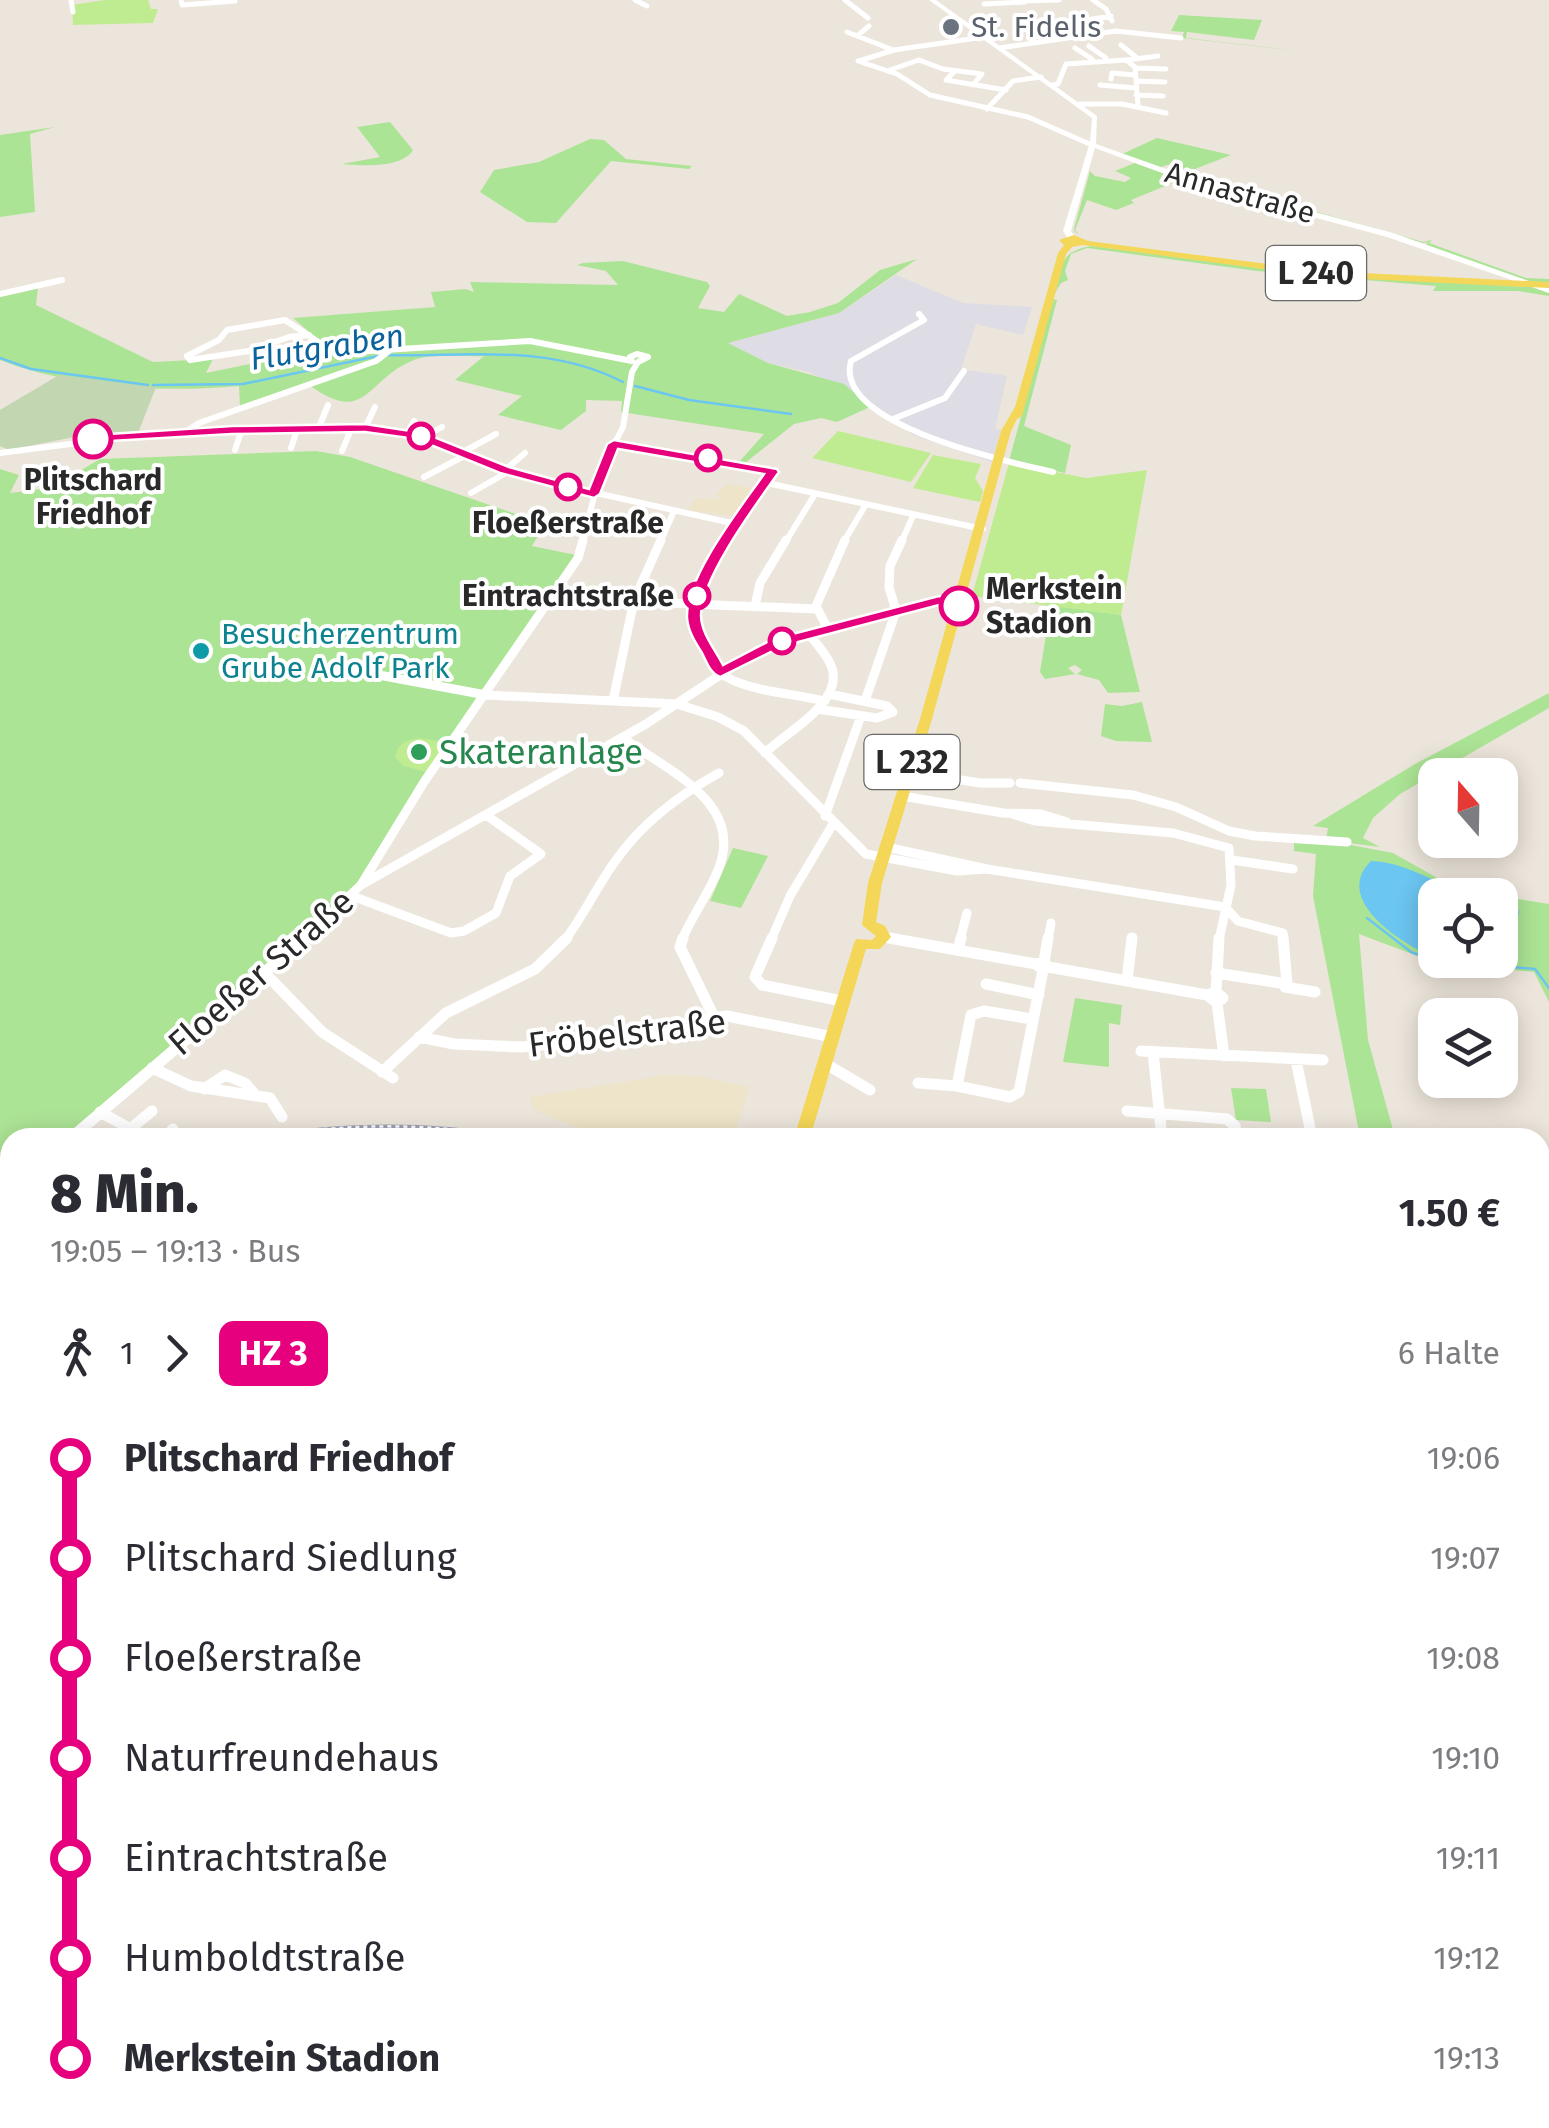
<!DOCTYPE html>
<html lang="de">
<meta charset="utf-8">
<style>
body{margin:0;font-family:"Fira Sans",sans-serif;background:#f7f7f7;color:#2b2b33;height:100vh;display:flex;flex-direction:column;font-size:38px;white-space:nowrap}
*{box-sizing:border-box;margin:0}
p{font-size:32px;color:#7c7c81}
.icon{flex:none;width:55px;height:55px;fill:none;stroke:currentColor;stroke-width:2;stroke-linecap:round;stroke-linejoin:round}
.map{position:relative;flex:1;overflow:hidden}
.details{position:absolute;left:0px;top:1128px;width:1550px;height:1002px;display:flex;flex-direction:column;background:#fff;border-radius:30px 30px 0 0;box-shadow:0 5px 25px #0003}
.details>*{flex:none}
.badge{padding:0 20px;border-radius:15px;font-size:35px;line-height:65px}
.needle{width:65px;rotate:340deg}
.tools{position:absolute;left:1418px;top:758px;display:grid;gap:20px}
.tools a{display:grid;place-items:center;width:100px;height:100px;border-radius:20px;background:#fff;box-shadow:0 5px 25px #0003;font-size:50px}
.map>.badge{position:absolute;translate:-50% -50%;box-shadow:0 0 0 5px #fff}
.legs{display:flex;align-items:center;gap:15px;height:110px;padding:0 50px;font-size:32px}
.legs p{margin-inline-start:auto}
.headline{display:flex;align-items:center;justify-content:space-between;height:170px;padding:0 50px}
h1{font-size:55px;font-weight:800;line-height:75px}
ul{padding:0 50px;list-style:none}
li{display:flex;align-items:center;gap:35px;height:100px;font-size:38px}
li i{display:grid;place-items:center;width:15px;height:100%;margin:0 12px;background:currentColor}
li i::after{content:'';width:25px;height:25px;margin:-12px;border:8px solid;border-radius:50%;background:#fff}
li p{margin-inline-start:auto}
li:first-child i{background:linear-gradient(#0000 50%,currentColor 0)}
li:last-child i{background:linear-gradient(currentColor 50%,#0000 0)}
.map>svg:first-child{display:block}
.industrial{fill:#dedce4}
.education{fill:#eee4c9}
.green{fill:#ace495}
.cemetery{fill:#c1d6b1}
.pitch{fill:#c0ec91}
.water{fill:#6bc6f1}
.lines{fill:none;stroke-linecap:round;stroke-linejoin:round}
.stream-far1{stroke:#6bc6f1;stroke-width:2.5}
.stream{stroke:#6bc6f1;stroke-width:4}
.minor-far4{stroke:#fff;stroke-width:5}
.minor-far3{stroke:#fff;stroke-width:6}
.minor-far2{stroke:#fff;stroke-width:9}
.minor-far1{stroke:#fff;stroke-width:11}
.minor{stroke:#fff;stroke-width:14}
.secondary{fill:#fff;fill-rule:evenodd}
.primary{fill:#f4d758;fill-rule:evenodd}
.rail-far1-casing{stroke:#9da0b4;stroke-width:4}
.rail-casing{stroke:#9da0b4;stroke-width:8}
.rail-far1{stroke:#fff;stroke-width:2.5;stroke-dasharray:4;stroke-linecap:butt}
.rail{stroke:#fff;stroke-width:4;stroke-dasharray:10;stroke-linecap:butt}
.line-1{fill:#e6007e;stroke:#fff;stroke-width:2.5}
.worship-dot{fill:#6b7280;stroke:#fff;stroke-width:4}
.stop-1-dot{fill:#fff;stroke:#e6007e;stroke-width:5}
.culture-dot{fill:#0f9aa8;stroke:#fff;stroke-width:4}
.leisure-dot{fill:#2e9e5b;stroke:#fff;stroke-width:4}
.labels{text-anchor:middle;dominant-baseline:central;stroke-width:8;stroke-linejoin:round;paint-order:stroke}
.far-worship-label{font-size:30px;fill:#5b616d;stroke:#fff;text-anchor:start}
.far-street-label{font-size:30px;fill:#292929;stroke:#fff}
.far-stop-label{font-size:30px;font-weight:bold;fill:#292929;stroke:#fff}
.far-culture-label{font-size:30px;fill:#0d838f;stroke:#fff;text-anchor:start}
.shield{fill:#fff;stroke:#696969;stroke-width:2.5}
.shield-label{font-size:32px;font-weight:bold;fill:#292929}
.far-water-label{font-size:32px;font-style:italic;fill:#0a639c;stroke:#fff}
.leisure-label{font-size:35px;fill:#27864d;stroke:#fff;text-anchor:start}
.street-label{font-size:35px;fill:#292929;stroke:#fff}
</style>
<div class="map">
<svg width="1549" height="2128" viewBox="0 0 1549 2128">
<rect width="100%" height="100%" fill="#ece5db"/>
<path class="industrial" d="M 896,275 L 963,303 L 1032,307 L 1023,335 L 976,324 L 961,369 L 1007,376 L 995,429 L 1001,430 L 992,462 L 913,435 L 850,392 L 809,372 L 768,363 L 726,343 L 839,313 Z"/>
<path class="education" d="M 727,484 L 758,489 L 738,517 L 687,510 L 697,498 L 721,499 L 716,495 Z
M 666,1075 L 698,1076 L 750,1087 L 733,1137 L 602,1137 L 541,1113 L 533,1108 L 529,1097 Z"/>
<path class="green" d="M 1179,15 L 1262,20 L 1254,40 L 1187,32 L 1186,38 L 1300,51 L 1182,38 L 1184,32 L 1171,31 Z
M 390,122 L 413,150 C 402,168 365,166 342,164 L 380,157 L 357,127 Z
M 55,127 L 30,134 L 35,212 L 0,217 L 0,135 Z
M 1157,138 L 1231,155 L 1182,174 L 1423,242 L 1432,240 L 1429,243 L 1526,278 L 1549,279 L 1549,289 L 1426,245 L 1428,242 L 1423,243 L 1168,171 L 1179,166 L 1173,163 L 1158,168 L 1120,155 Z
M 590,139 L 604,140 L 626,159 L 692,166 L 689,169 L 611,161 L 556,223 L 527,222 L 480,192 L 494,170 L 539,162 Z
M 1135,163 L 1208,189 L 1180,180 L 1131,200 L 1134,203 L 1116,210 L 1087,200 L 1075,230 L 1079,235 L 1075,232 L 1074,229 L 1090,171 L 1095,176 L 1125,182 L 1131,178 L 1115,171 Z
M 1091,246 L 1334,276 L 1532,287 L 1549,293 L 1549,296 L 1518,291 L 1433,291 L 1436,286 L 1257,271 L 1087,248 L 1071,254 L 1065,271 L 1068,280 L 1061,283 L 1055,293 C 1063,264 1059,252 1091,246 Z
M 917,259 L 839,313 L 728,343 L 768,363 L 844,384 L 870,407 L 837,422 L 821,418 L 794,424 L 745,463 L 739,462 L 764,434 L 621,412 L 622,401 L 586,400 L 586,411 L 561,430 L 498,415 L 522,396 L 455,380 L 484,356 C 464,357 432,353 414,360 C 365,379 367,428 308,384 L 240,407 L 239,386 C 163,393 72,388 0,360 L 0,293 L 38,288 L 36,305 L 153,362 L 213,359 L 206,373 L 328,348 L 293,318 L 435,307 L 431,292 L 466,289 L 474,292 L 470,282 L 618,285 L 606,271 L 577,265 L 583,263 L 623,261 L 707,282 L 710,286 L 698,308 L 724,312 L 739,294 L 787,316 L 810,312 L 838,303 L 880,270 Z
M 1053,299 L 1057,300 L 1024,426 L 1071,445 L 1065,473 L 1009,461 Z
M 316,451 L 350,457 L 545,524 L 532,546 L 576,555 L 418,786 L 353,889 L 64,1137 L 10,1138 L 10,1181 L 0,1189 L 0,469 L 19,475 L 10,493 L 51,488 L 100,459 Z
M 1051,605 L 1121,615 L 1140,692 L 1108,693 L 1099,680 L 1077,674 L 1082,670 L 1075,665 L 1068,668 L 1075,674 L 1045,679 L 1040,672 Z
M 1549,693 L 1549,708 L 1400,794 L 1373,818 L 1363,838 L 1380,847 L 1326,840 L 1328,828 L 1313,826 L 1415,764 Z
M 1142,702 L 1152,742 L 1116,741 L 1101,736 L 1105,704 L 1122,706 Z
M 1294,843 L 1340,843 L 1393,853 L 1441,880 L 1494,895 L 1435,895 L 1435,960 L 1500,960 L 1500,896 L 1549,904 L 1549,1002 L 1534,972 L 1436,963 L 1359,934 L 1368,1040 L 1395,1137 L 1360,1137 L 1313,896 L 1316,854 L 1294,851 Z
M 733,848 L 768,856 L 741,908 L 710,901 Z
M 1075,998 L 1122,1005 L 1120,1025 L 1109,1023 L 1109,1067 L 1063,1062 Z
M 1231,1088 L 1266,1089 L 1271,1122 L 1236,1120 Z
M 1540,1326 L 1549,1328 L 1549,1513 L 1540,1516 Z"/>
<path class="cemetery" d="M 59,375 L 156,387 L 138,433 L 94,433 L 9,450 L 0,446 L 0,410 Z"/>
<path class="pitch" d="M 105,0 L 148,0 L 151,9 L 158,9 L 153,23 L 73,25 L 72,5 Z
M 838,431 L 931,453 L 911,482 L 812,458 Z
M 933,455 L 981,464 L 975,478 L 983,491 L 980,502 L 913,488 Z
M 1009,463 L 1086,478 L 1147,470 L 1121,615 L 972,596 Z
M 420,738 L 448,743 L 426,772 L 404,766 L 395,757 C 399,742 406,740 420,738 Z"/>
<path class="water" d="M 1371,861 C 1410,862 1439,888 1477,895 L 1435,895 L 1435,958 C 1404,945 1331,900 1371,861 Z
M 1500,900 L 1516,903 L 1519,912 L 1506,964 L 1445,960 L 1500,960 Z"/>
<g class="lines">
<path class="stream-far1" d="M 386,355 C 468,357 547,343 623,382
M 0,358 L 31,369 L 148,385
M 153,385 L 243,384 L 378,356
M 635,386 L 689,400 L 791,414
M 1367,918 L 1411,952 L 1433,960 L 1535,969 L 1549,988
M 1540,1261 L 1549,1230
M 1540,1442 L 1549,1451"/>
<path class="stream" d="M 1544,1507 L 1549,1514
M 1540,1527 L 1549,1523
M 1540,1708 L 1549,1713"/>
<path class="minor-far4" d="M 71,0 L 73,12
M 181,0 L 182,5 L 235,1
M 635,0 L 647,6
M 845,0 L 868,18
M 1093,0 L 1106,9 L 1112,21
M 1021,1 L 1059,0
M 984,4 L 1025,2
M 847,32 L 893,50
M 1038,35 L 1032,29 L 1111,16
M 857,36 L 869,26
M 1121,45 L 1136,57
M 1089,46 L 1106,58
M 999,48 L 1116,31 L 1181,38
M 1075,48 L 1092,59
M 1127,60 L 1158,56
M 858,61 L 897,74 L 930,95 L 1028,117 L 1092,145
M 859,61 L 894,50 L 984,37
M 1135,68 L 1166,69
M 887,71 L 919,60 L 943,69 L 982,74 L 973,85
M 955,71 L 946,80 L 1006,90
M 1111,79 L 1112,73 L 1135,75
M 1136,81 L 1165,82
M 1052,85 L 1058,84 L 1066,64 L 1126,60 L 1135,67 L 1138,106
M 1123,87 L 1100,85 L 1136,88
M 1136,95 L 1163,96
M 1080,104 L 1122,104 L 1166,113
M 987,109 L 1013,81 L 1041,77"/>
<path class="minor-far3" d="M 0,294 L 62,280
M 919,314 L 924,320 L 851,361 C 833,425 1009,462 1053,472
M 190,360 L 187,356 L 219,340 L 227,330 L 285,320 L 335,353 L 530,341 L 632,361
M 190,360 L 249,351 L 289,337 L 309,335
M 893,419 L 945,398 L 964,371
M 319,427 L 328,405
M 365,428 L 375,407
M 184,433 L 199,423 L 376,361 L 389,351
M 407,434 L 414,421
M 424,437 L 442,427
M 614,444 L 772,472 L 724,543
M 291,448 L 298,427
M 235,450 L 242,429
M 342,451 L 352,427
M 463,452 L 496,434
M 0,453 L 141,435 L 365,428 L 427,438 L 533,479 L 736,524
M 505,470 L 525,453
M 424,477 L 468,454
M 767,483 L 983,529
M 471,493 L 509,471
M 582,543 L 601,470 L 623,427 L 632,372 L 638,362 L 648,357 L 637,354 L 630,357 L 632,361
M 660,543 L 674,511
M 785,543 L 815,494
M 843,543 L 865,506
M 901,543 L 913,516"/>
<path class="minor-far2" d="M 725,540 C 701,577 683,617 710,657 C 715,666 723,676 732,680 C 759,692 796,694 825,701
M 558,591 L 667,603 L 817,609
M 755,606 L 760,583 L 786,540
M 828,629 L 816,606 L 845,540
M 341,668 L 486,695 L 677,704 L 718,717 L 744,731 L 866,854 L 957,871 L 987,869
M 613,701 L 634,600 L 661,540
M 865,701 L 896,611 L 889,587 L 890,566 L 902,540
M 817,709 L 877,718 L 893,712 L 887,706 L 829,694
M 623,738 C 668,771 746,803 718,870 C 708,895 692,916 682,940
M 765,753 C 786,732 843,704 832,668 C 828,655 816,644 809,634
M 909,772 L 980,783 L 1010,783
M 1020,783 L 1133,795 L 1176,807 L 1229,831 L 1255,836 L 1347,842
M 902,796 L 1003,813 L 1041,814 L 1067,822
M 1012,814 L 1035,821 L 1173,833 L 1229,848 L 1231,885 L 1219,940
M 825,816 L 861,716
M 886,847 L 987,869 L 1225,907
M 1232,860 L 1293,869
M 361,885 L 646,724 L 758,650 L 939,600 L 960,601
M 352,896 L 451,933 L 464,931 L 496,913 L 510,876 L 541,854 L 486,815
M 1225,907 L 1238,921 L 1283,933 L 1284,940
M 884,937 L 903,940
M 302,940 L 361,885 L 424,782 L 578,558 L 583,540
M 565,940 C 584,915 597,886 616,860 C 643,822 679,795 719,773
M 771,940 L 790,896 L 833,824
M 960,940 L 967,913
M 1048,940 L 1051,923"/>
<path class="minor-far1" d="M 683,938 L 680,947 L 714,1017
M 772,938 L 755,977 L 762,985 L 842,1001
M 889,938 L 1036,964
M 958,950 L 961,938
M 1044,962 L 1048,967 L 1043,970 L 1036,964 Z
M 1044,962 L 1048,938
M 1048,967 L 1207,995
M 263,971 L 322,1032 L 393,1078
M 1216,973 L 1287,984 L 1283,938
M 1127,980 L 1132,938
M 986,984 L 1039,995
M 1285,987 L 1315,992
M 1216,992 L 1219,938
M 1216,992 L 1223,998 L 1217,1003 L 1207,995 Z
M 1217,1003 L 1224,1056
M 1032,1019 L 984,1011 L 971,1015 L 957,1086 L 1010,1097 L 1019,1092 L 1043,970
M 419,1037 L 454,1044 L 521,1047 L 596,1040 L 727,1016 L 833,1037
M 1141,1051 L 1323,1060
M 1153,1052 L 1162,1138
M 1296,1060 L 1312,1138
M 826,1064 L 870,1090
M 152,1068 L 191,1086 L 270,1098 L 282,1117
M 382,1072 L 446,1013 L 535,969 L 567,938
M 918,1083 L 957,1086
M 204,1089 L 225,1075 L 245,1083 L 256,1096
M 1127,1111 L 1227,1119 L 1235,1126 L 1237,1138
M 100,1112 L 147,1138
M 130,1129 L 152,1111
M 71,1138 L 305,938
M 165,1138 L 173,1129
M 0,1195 L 10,1188
M 0,1294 L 10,1287
M 0,1403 L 10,1420"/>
<path class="minor" d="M 0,1572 L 10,1565
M 0,1658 L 8,1736 L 0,1827
M 1540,1724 L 1549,1730
M 0,1866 L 10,1865
M 0,1956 L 10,1959
M 1540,2056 L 1549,2068
M 198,2120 L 222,2128
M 990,2120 L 994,2128
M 1049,2120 L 1052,2128
M 1158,2120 L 1162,2128
M 1346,2120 L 1350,2128
M 92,2128 L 96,2120
M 322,2128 L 325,2120
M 887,2128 L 898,2120"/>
<path class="secondary" d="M 929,0 L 936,0 L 1097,116 L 1096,144 L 1203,182 L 1393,233 L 1549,288 L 1549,293 L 1387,237 L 1197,186 L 1095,148 L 1071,231 L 1075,237 L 1068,239 L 1063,231 L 1090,142 L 1092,118 Z
M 10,1413 L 10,1430 L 0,1436 L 0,1418 Z"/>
<path class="primary" d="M 1074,235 L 1088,241 L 1322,271 L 1549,282 L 1549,288 L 1322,277 L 1083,245 L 1072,247 L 1066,254 L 1022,416 L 1017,419 L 1011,431 L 932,719 L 882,883 L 876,922 L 885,926 L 891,937 L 880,949 L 866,949 L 810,1138 L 794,1138 L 854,943 L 856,939 L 872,940 L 876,936 L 862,925 L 868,883 L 920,719 L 1001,431 L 1015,407 L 1058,253 L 1064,245 L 1059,240 Z
M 499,2120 L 523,2120 L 521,2128 L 497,2128 Z"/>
<defs>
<path id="rail-far1" d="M 252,1138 C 342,1123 429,1122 519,1138
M 0,1232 L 10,1227"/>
<path id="rail" d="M 1540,1692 L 1549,1697"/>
</defs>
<use href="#rail-far1" class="rail-far1-casing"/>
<use href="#rail" class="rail-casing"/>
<use href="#rail-far1" class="rail-far1"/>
<use href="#rail" class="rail"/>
</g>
<path class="line-1" d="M 365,424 L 424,433 L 509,467 L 589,489 L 607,444 L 614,440 L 777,469 L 779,472 C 757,503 701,578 701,615 C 701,633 715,649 723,665 L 773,639 L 939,596 L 965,598 L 966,606 L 959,611 L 952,605 L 939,605 L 783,646 L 720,677 C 710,673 707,663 702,653 C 695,642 688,631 687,618 C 685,577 741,507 764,474 L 618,449 L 600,494 L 594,498 L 500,473 L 416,439 L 365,432 L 232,434 L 93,442 L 86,439 L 93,435 L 232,426 Z"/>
<circle class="worship-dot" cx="951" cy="27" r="10"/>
<g class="stop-1-dot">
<circle cx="421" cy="436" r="12"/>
<circle cx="93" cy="439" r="18"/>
<circle cx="708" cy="458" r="12"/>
<circle cx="568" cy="487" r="12"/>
<circle cx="697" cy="596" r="12"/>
<circle cx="959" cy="606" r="18"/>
<circle cx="782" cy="641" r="12"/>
</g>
<circle class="culture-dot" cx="201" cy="651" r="10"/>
<circle class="leisure-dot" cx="419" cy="752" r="10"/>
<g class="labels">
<g class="far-worship-label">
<text x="971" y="27">St. Fidelis</text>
</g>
<g class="far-street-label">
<text transform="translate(1240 193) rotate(16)">Annastraße</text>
</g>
<g class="far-stop-label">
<text x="93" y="480">Plitschard<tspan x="93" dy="34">Friedhof</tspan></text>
<text x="568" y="523">Floeßerstraße</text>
<text x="986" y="589" text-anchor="start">Merkstein<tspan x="986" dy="34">Stadion</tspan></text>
<text x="674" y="596" text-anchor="end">Eintrachtstraße</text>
</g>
<g class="far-culture-label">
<text x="221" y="634">Besucherzentrum<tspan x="221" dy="34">Grube Adolf Park</tspan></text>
</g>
<g class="shield">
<rect x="1266" y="246" width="100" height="54" rx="8"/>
<rect x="864.5" y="735" width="95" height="54" rx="8"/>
</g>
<g class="shield-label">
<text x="1316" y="273">L 240</text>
<text x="912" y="762">L 232</text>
</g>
<g class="far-water-label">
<text transform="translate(327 347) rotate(-9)">Flutgraben</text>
</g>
<g class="leisure-label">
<text x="439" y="752">Skateranlage</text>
</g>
<g class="street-label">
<text transform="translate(261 972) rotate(-41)">Floeßer Straße</text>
<text transform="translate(627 1033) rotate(-7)">Fröbelstraße</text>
</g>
</g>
</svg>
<div class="tools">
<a><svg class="needle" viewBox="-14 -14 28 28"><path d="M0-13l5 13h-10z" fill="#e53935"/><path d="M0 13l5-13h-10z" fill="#7c7c81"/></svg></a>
<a><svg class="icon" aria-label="locate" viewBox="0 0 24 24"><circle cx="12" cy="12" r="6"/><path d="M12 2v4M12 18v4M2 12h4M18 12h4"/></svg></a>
<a><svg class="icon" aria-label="layers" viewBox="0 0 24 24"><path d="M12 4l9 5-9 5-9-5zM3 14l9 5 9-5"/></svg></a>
</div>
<section class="details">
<div class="headline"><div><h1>8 Min.</h1><p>19:05 – 19:13 · Bus</p></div><b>1.50 €</b></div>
<div class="legs"><svg class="icon" aria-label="walk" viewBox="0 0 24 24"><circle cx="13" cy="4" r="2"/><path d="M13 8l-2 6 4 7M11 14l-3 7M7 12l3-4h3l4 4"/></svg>1<svg class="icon" aria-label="forward" viewBox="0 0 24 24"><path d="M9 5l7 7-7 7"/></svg><b class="badge" style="background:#e6007e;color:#fff">HZ 3</b><p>6 Halte</p></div>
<ul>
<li><i style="color:#e6007e"></i><b>Plitschard Friedhof</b><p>19:06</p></li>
<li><i style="color:#e6007e"></i><span>Plitschard Siedlung</span><p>19:07</p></li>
<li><i style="color:#e6007e"></i><span>Floeßerstraße</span><p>19:08</p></li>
<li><i style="color:#e6007e"></i><span>Naturfreundehaus</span><p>19:10</p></li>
<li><i style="color:#e6007e"></i><span>Eintrachtstraße</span><p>19:11</p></li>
<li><i style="color:#e6007e"></i><span>Humboldtstraße</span><p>19:12</p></li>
<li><i style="color:#e6007e"></i><b>Merkstein Stadion</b><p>19:13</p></li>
</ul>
</section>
</div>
